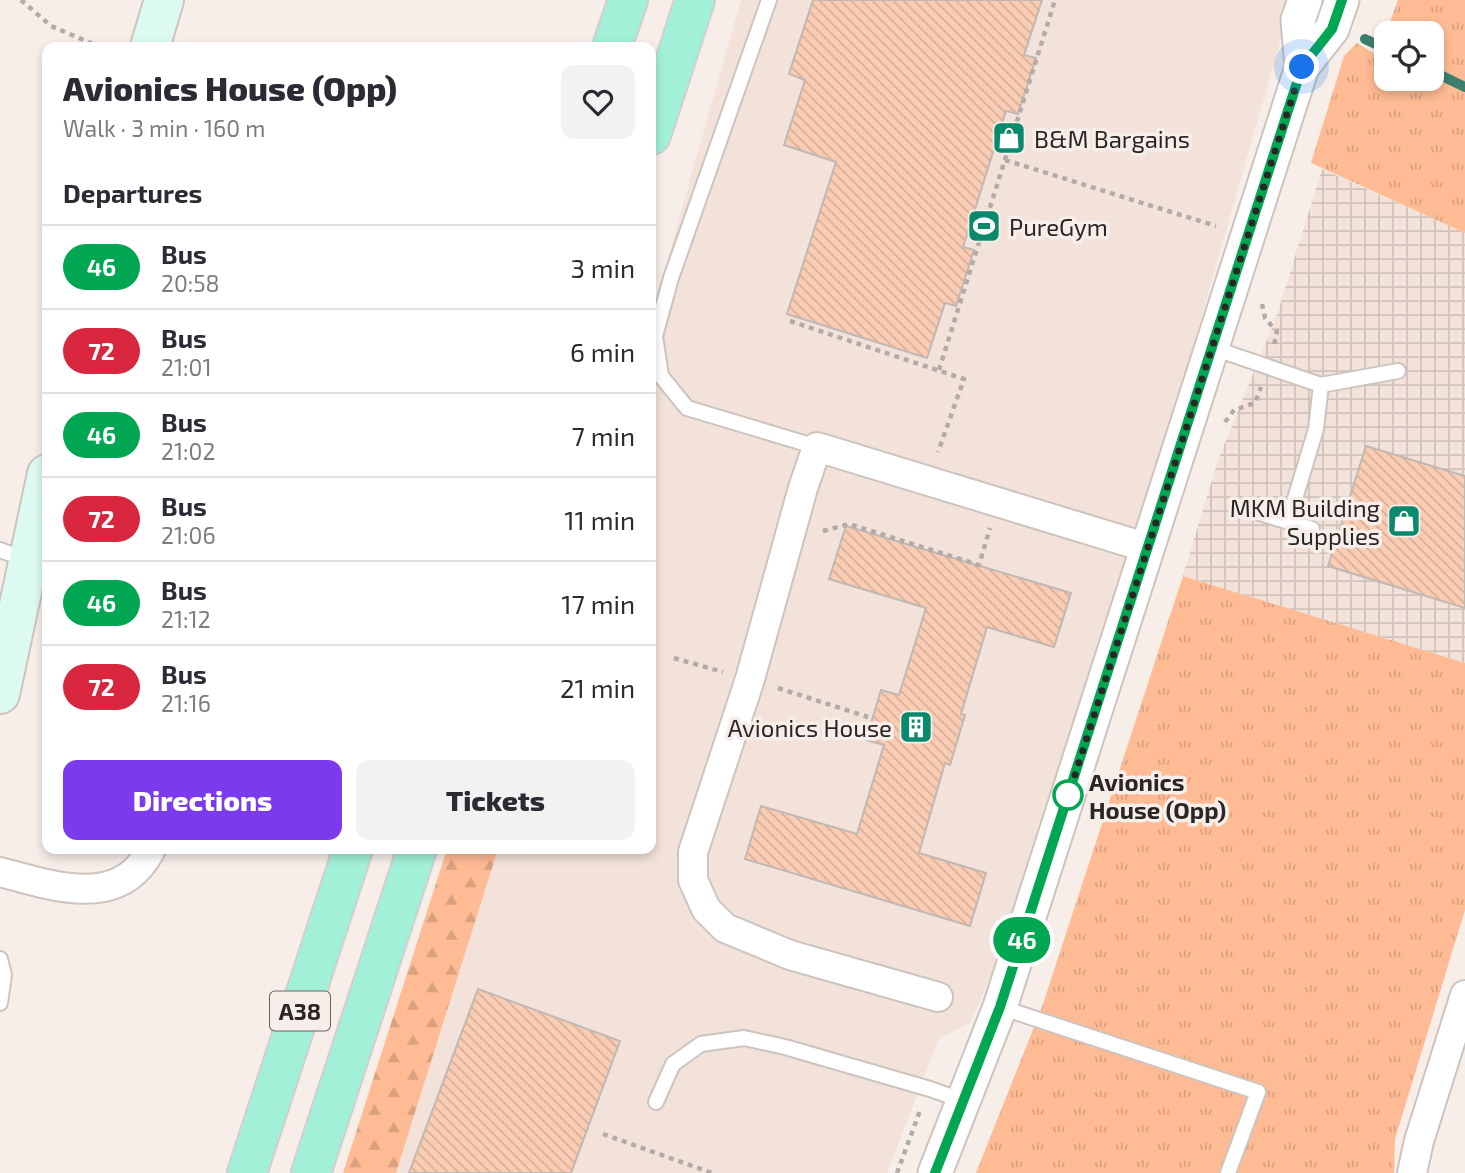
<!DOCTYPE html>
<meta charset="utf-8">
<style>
body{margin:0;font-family:"Exo 2",sans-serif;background:#f2f2f3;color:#2b2b33;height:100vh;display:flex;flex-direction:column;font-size:26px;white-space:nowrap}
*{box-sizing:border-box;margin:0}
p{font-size:23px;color:#7c7c81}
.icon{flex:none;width:38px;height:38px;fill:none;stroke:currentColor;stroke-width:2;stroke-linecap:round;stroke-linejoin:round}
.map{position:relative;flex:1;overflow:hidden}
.sheet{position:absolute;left:42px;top:42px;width:614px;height:812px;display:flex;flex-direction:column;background:#fff;border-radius:14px;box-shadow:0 4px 10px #0003}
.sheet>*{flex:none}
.badge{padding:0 14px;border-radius:23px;font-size:24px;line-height:46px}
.fabs{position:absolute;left:1374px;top:21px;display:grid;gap:14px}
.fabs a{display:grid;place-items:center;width:70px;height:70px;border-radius:14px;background:#fff;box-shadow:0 4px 10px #0003;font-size:35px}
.you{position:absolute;width:35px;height:35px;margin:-18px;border:5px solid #fff;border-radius:50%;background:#1a73e8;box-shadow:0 0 0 10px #1a73e833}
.map>.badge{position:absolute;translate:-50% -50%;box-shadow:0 0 0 4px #fff}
h2{padding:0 21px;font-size:26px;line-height:63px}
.round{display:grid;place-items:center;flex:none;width:74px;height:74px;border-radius:14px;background:#f2f2f3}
.overview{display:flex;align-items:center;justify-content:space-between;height:119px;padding:0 21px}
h1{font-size:33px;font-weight:800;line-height:52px}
.button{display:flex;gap:14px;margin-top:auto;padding:14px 21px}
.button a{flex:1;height:80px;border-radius:14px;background:#7c3aed;color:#fff;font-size:28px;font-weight:800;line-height:80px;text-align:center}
.button a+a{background:#f2f2f3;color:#2b2b33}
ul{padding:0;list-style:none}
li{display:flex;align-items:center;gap:21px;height:84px;padding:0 21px;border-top:2px solid #e1e1e2}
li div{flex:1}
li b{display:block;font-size:26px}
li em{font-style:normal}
li .badge{min-width:77px;font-weight:700;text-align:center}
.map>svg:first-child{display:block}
.built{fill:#f2e2d9}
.industrial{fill:url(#industrial-grid)}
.grass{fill:url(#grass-tufts)}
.forest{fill:url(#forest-firs)}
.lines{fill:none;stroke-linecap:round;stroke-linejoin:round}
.stream{stroke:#3b806b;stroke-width:10}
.building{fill:url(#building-back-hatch);stroke:#c1b8b3;stroke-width:2}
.service-casing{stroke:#cdc4bf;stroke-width:18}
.minor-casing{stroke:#cdc4bf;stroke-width:32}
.tertiary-casing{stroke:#cdc4bf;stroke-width:37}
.secondary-casing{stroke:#cdc4bf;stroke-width:42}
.trunk-casing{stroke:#d0cfcf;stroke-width:42}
.path{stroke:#b2aba7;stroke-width:4.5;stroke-dasharray:5 5;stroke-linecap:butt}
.service{stroke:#fff;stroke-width:14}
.minor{stroke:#fff;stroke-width:28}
.tertiary{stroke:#fff;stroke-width:33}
.secondary{stroke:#dcfaf0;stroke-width:38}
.trunk{stroke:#a2f0d7;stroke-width:38}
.line-casing{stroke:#fff;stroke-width:16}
.line{stroke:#00a651;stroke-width:10}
.walk{stroke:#2a2625;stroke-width:7;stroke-dasharray:0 12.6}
.stop-dot{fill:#fff;stroke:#00a651;stroke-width:3.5}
.labels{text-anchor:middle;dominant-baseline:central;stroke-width:7;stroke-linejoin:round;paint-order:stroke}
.shield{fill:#f7eee9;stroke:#686260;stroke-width:2}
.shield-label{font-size:23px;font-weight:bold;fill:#2a2625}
.poi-label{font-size:24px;fill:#2a2625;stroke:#f7eee9;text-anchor:start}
.stop-label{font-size:24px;font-weight:bold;fill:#2a2625;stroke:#f7eee9;text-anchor:start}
</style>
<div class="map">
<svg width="1465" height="1173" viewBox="0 0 1465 1173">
<defs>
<pattern id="industrial-grid" width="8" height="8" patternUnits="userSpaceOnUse" patternTransform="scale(1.75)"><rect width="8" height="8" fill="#f2e2d9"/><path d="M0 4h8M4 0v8" fill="none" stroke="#d0c2ba"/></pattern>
<pattern id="grass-tufts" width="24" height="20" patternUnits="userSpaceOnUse" patternTransform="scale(1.75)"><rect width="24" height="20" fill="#febb94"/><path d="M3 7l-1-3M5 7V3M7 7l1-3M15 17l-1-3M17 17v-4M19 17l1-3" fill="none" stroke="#daa17f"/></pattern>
<pattern id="forest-firs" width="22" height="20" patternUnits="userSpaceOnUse" patternTransform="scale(1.75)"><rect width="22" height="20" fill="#febb94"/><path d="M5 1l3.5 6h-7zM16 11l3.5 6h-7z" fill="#daa17f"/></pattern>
<pattern id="building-back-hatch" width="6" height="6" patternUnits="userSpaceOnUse" patternTransform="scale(1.75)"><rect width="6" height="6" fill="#faccb3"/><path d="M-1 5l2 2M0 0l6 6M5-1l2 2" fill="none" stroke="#d6af9a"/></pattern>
</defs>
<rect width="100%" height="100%" fill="#f7eee9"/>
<path class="built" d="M 741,0 L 1292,0 L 1142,525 L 1002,951 L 970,1023 L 939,1038 L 887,1173 L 396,1173 L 498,849 L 651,849 L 651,317 Z"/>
<path class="industrial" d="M 1322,169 L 1465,233 L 1465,663 L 1183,576 L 1218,460 L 1276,318 Z"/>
<path class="grass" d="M 1398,0 L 1465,0 L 1465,233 L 1311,163 L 1344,56 L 1357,43 L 1378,56 L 1386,35 L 1386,79 L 1432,79 L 1432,33 L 1386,33 Z
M 1183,576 L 1465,663 L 1465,910 L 1395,1139 L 1394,1173 L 976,1173 L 1042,1007 Z"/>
<path class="forest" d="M 447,849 L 498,849 L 396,1173 L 343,1173 Z"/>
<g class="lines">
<path class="stream" d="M 1365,39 L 1386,49
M 1432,71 L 1465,87"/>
</g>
<path class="building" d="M 813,0 L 1042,0 L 1024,55 L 1036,58 L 1018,114 L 1006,111 L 963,247 L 974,250 L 956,306 L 945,303 L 927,358 L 787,314 L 836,162 L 784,145 L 805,80 L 789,74 Z
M 1366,446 L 1465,476 L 1465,608 L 1328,566 Z
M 846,526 L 1071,593 L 1054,647 L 987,627 L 961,714 L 965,715 L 950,765 L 945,763 L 919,853 L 986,873 L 970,926 L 745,859 L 761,806 L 857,834 L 884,745 L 866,740 L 881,690 L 899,695 L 926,608 L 829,579 Z
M 478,989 L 620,1041 L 571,1173 L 409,1173 Z"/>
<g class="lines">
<defs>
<path id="service" d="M 769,0 L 671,278 L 655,336 L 661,376 L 687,408 L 817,447
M 1213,348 L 1321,385 L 1398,371
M 1253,511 L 1312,529
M 1288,522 L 1316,429 L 1321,385
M 0,550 L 27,560
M 0,959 L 4,975 L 0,1003
M 1000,1007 L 1258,1092 L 1228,1173
M 656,1102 L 673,1064 L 701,1044 L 744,1038 L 785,1047 L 930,1089 L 964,1101"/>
<path id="minor" d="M 0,872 C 43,883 105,906 139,867 C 144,861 148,856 151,849
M 938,997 L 790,955 L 725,928 L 706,909 L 693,880 L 693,852 L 750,679 L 803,488 L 817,447 L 1148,548
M 1412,1173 L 1419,1141 L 1465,995"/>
<path id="tertiary" d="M 1302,67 L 1298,20 L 1305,0
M 935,1173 L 1000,1007 L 1302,67 L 1332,29 L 1342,0"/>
<path id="secondary" d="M 150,47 L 164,0
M 0,694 L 47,474"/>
<path id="trunk" d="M 612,47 L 628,0
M 651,135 L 695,0
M 247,1173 L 353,849
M 311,1173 L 417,849"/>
</defs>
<use href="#service" class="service-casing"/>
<use href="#minor" class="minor-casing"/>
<use href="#tertiary" class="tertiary-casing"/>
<use href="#secondary" class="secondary-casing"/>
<use href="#trunk" class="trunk-casing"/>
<path class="path" d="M 21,0 L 51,26 L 100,47
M 1005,160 L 1216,226
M 1262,304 L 1265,318 L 1277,332 L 1274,345
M 790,321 L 964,379 L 938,452
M 939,370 L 1055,0
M 1225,422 L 1234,410 L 1255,403 L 1261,387
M 823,531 L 849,524 L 979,565 L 990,528
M 674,658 L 723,672
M 778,688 L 868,717
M 603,1134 L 712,1173
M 897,1173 L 921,1108"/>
<use href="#service" class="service"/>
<use href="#minor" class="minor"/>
<use href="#tertiary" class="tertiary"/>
<use href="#secondary" class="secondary"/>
<use href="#trunk" class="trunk"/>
</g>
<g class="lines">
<defs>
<path id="line" d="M 935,1173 L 1000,1007 L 1302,67 L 1332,29 L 1342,0"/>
</defs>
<use href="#line" class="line-casing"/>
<use href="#line" class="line"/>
<path class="walk" d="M 1068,795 L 1066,803 L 1302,67"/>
</g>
<defs>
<symbol id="shop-square" viewBox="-11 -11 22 22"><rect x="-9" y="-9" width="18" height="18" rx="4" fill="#0b896d" stroke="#f7eee9"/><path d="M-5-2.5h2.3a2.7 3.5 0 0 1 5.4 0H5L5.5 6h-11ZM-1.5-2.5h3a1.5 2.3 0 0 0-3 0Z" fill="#fff"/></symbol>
<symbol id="stadium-square" viewBox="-11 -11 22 22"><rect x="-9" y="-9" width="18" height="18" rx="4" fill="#0b896d" stroke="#f7eee9"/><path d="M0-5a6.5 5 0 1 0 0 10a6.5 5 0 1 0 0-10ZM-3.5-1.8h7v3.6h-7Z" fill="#fff"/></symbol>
<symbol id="building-square" viewBox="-11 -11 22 22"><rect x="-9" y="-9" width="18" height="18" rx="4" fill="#0b896d" stroke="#f7eee9"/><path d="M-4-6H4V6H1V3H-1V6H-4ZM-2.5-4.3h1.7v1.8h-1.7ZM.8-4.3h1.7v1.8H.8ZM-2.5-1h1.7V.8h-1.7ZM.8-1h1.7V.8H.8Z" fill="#fff"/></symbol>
</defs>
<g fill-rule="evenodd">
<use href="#shop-square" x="990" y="119" width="38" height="38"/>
<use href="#stadium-square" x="965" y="207" width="38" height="38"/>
<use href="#shop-square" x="1385" y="502" width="38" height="38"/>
<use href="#building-square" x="897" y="708" width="38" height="38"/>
</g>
<circle class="stop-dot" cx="1068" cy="795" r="14"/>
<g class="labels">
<rect class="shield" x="270" y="991.5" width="60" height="39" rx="5"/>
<g class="shield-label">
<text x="300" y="1011">A38</text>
</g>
<g class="poi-label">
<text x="1034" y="138">B&amp;M Bargains</text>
<text x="1009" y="226">PureGym</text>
<text x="1380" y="507" text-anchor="end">MKM Building<tspan x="1380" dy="28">Supplies</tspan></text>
<text x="892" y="727" text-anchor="end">Avionics House</text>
</g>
<g class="stop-label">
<text x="1089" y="781">Avionics<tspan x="1089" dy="28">House (Opp)</tspan></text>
</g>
</g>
</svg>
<div class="fabs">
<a><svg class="icon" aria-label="locate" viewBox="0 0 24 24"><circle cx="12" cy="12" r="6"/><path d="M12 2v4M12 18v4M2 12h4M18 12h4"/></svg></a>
</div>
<div class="you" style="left:1302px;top:67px"></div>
<b class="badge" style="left:1022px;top:940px;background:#00a651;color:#fff">46</b>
<section class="sheet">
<div class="overview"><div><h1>Avionics House (Opp)</h1><p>Walk · 3 min · 160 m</p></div><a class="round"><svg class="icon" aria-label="heart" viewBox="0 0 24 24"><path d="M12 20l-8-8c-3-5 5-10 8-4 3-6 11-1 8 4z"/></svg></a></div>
<h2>Departures</h2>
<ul>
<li><span class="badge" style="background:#00a651;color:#fff">46</span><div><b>Bus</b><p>20:58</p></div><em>3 min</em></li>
<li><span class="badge" style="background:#d7263d;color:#fff">72</span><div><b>Bus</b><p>21:01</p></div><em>6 min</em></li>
<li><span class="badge" style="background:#00a651;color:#fff">46</span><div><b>Bus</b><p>21:02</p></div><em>7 min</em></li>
<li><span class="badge" style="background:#d7263d;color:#fff">72</span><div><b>Bus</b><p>21:06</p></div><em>11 min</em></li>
<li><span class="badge" style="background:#00a651;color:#fff">46</span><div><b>Bus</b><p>21:12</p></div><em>17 min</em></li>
<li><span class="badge" style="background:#d7263d;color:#fff">72</span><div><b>Bus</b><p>21:16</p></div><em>21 min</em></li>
</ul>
<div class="button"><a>Directions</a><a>Tickets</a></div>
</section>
</div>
